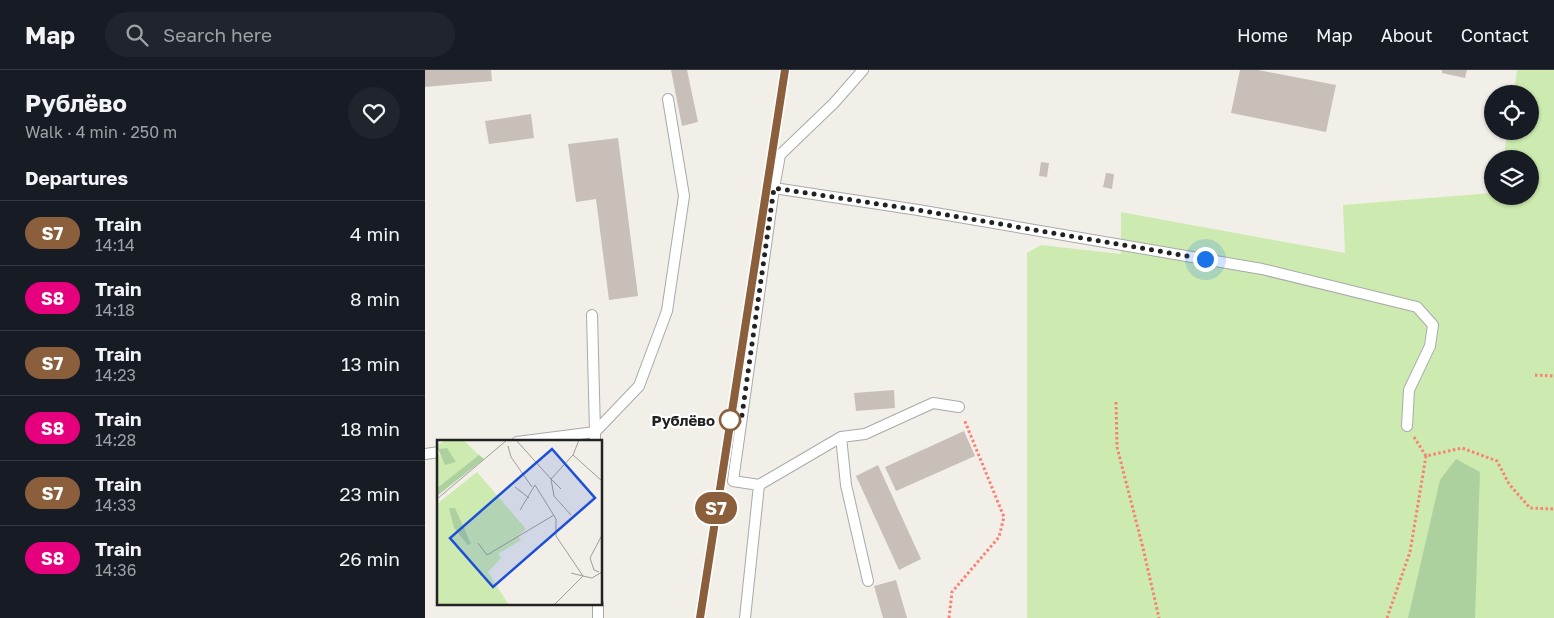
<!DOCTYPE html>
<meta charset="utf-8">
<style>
body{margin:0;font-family:"Golos Text",sans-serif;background:#20242c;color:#f1f3f6;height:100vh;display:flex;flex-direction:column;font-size:19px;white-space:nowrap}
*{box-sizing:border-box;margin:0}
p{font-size:16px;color:#9ea1a6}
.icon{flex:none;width:28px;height:28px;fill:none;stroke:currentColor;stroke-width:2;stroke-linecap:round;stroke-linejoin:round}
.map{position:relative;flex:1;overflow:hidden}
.drawer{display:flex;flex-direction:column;background:#171b24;width:425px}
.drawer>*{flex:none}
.badge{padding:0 10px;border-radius:16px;font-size:18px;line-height:32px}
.tools{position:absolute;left:1059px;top:15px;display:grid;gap:10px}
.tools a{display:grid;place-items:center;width:55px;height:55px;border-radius:50%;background:#171b24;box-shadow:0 1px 4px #0004;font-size:25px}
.you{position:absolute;width:25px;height:25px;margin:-12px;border:4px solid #fff;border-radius:50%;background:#1a73e8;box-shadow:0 0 0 8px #1a73e833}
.map>.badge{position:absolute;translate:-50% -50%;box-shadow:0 0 0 2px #fff}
h2{padding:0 25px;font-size:19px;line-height:45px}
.round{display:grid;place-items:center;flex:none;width:52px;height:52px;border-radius:26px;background:#20242c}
.summary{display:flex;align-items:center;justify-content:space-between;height:85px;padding:0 25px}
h1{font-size:24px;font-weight:700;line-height:38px}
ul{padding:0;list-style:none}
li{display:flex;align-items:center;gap:15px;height:65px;padding:0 25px;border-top:1px solid #363941}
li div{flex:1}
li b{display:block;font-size:19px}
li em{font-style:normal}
li .badge{min-width:55px;font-weight:700;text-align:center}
header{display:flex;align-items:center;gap:30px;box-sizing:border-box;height:70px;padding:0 25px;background:#171b24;border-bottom:1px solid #363941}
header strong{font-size:24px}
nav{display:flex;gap:28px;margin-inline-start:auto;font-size:18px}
.search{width:350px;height:45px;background:#20242c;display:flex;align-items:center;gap:12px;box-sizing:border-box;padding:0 18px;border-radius:28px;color:#9ea1a6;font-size:19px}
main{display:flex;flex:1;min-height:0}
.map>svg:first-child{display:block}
.grass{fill:#cdebb0}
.forest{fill:#add19e}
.building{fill:#c7bfb8}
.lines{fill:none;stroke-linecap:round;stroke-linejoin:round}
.lane-casing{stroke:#a9a9a9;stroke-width:12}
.path{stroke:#fa8072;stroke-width:3;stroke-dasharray:2.5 2.5;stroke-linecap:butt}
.lane{stroke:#fff;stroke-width:10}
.rail{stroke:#707070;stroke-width:4;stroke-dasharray:10 10;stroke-linecap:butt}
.line-casing{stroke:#fff;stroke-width:11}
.line{stroke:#8b5e3c;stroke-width:8}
.walk{stroke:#222;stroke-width:5;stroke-dasharray:0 9}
.stop-dot{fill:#fff;stroke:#8b5e3c;stroke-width:2.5}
.labels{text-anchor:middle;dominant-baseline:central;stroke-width:4;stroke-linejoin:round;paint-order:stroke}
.stop-label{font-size:15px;font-weight:bold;fill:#222;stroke:#fff;text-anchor:end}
.inset-road{fill:none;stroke:#9f9d99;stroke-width:1}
.view{fill:#1d4ed8;fill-opacity:0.15;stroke:#1d4ed8;stroke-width:2.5}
.inset-edge{fill:none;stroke:#222;stroke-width:2.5}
</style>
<header>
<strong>Map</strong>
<div class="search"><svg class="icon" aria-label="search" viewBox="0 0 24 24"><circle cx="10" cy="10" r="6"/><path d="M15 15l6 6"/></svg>Search here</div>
<nav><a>Home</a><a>Map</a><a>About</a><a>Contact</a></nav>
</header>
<main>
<section class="drawer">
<div class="summary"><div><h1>Рублёво</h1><p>Walk · 4 min · 250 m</p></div><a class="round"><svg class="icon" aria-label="heart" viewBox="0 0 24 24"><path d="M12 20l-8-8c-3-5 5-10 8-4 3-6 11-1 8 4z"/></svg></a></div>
<h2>Departures</h2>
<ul>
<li><span class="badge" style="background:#8b5e3c;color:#fff">S7</span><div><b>Train</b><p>14:14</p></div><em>4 min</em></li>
<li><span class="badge" style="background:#e6007e;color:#fff">S8</span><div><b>Train</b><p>14:18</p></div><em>8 min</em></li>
<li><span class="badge" style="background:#8b5e3c;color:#fff">S7</span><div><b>Train</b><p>14:23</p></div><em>13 min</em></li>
<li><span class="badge" style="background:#e6007e;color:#fff">S8</span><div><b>Train</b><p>14:28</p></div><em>18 min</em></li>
<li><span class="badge" style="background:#8b5e3c;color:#fff">S7</span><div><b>Train</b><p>14:33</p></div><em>23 min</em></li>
<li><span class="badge" style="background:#e6007e;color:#fff">S8</span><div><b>Train</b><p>14:36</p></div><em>26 min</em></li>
</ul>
</section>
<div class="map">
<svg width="1129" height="548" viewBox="0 0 1129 548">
<rect width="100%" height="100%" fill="#f2efe9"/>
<path class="grass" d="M 1092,0 L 1129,0 L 1129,548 L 602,548 L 602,183 L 616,175 L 696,184 L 696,142 L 920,183 L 918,135 L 1067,123 L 1068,126 L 1105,126 L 1105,89 L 1078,89 L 1083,61 L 1105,61 L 1105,24 L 1089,24 Z"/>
<path class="forest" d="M 1031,389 L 1055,402 L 1050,548 L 983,548 L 1015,410 Z"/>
<path class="building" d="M 0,0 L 66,0 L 67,11 L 0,17 Z
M 246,0 L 262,0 L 273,52 L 257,56 Z
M 815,0 L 833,0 L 911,15 L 901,62 L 806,43 Z
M 1017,0 L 1042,0 L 1040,8 L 1017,3 Z
M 106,44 L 109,68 L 64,74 L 60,51 Z
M 193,68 L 213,226 L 184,230 L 171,129 L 151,132 L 143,74 Z
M 616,92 L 624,93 L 622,107 L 614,106 Z
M 681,103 L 689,104 L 687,119 L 678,117 Z
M 469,320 L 470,338 L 431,341 L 429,323 Z
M 539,361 L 550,386 L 471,421 L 460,397 Z
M 453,395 L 496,489 L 474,500 L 431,406 Z
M 471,510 L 482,548 L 458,548 L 449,516 Z"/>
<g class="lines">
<defs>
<path id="lane" d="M 438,0 L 409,33 L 355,85 L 349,118 L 308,411 L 334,415 L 416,367 L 440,364 L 508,333 L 534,337
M 349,118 L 493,140 L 837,199 L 992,237 L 1008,255 L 1005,276 L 984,320 L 982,356
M 416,367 L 421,415 L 443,511
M 92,372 L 170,362 L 167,245
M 170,372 L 170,362 L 214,316 L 242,241 L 259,126 L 243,29
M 0,384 L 14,382
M 173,534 L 173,548
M 320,548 L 334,415"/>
</defs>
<use href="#lane" class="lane-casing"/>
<path class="path" d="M 1110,305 L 1129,306
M 691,332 L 692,377 L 718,478 L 734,548
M 989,367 L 1001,386 L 1037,378 L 1072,391 L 1084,414 L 1105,438 L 1129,439
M 524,548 L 527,522 L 574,467 L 579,447 L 539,349
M 962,548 L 985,482 L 1001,386"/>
<use href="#lane" class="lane"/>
<path class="rail" d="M 275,548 L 360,0"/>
</g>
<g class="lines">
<defs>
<path id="line" d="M 275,548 L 360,0"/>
</defs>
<use href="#line" class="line-casing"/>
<use href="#line" class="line"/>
<path class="walk" d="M 305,350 L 316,352 L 349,118 L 493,140 L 780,189"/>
</g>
<circle class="stop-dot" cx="305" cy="350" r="10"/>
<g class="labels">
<g class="stop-label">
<text x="290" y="350">Рублёво</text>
</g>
</g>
<g transform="translate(12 370)">
<rect width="165" height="165" fill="#f2efe9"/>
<path d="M 9,0 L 26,0 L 42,15 L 0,48 L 0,12 L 4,17 L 0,5 ZM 40,32 L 89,89 L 81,96 L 84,100 L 61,114 L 64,118 L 51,132 L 72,165 L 0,165 L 0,64 Z" fill="#cdebb0"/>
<path d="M 0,6 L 2,9 L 10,8 L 19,22 L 8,25 ZM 42,15 L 47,19 L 0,56 L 0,48 ZM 12,68 L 18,68 L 34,104 L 31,105 L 17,88 Z" fill="#add19e"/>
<path class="inset-road" d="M 79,0 L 114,39 L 117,56 L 134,75M 71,6 L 74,17 L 95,47M 136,15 L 142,0M 78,47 L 92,58M 124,49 L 114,39 L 136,15 L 165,41M 0,59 L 70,0M 83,70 L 98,45 L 119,79 L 119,96 L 146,136 L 134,133M 41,103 L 50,115 L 117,75M 162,132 L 157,130 L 153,118 L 165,95M 117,165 L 146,136 L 155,138 L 165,132"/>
<path class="view" d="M 115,9 L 158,58 L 56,147 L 13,98 Z"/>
<rect width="165" height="165" class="inset-edge"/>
</g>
</svg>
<div class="tools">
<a><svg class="icon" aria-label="locate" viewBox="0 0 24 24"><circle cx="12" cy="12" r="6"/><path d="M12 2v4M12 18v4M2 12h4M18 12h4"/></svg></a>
<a><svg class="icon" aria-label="layers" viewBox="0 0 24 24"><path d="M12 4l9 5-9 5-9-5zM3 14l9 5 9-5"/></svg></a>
</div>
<div class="you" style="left:780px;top:189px"></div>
<b class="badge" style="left:291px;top:438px;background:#8b5e3c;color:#fff">S7</b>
</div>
</main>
